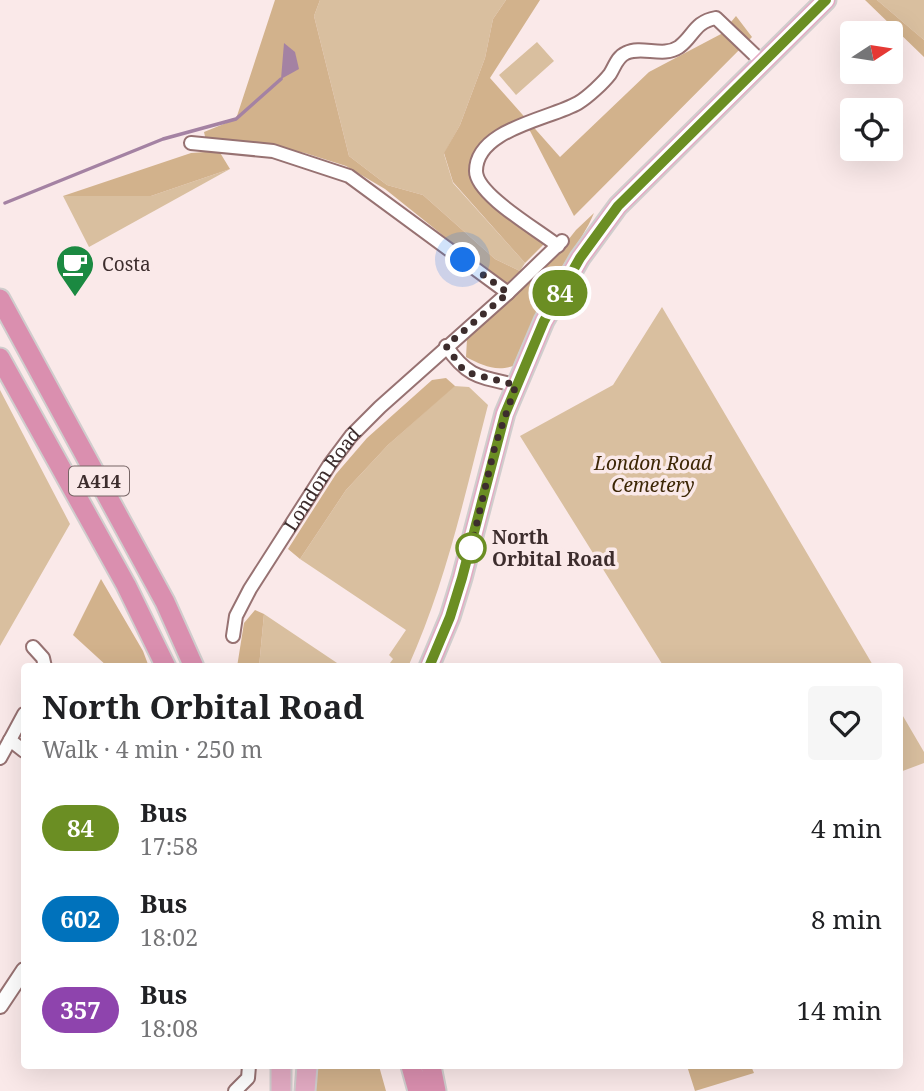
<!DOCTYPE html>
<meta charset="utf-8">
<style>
body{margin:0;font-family:"Noto Serif",serif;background:#f6f6f6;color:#202124;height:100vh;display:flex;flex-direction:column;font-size:26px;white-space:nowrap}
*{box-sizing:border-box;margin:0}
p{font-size:23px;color:#757577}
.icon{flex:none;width:38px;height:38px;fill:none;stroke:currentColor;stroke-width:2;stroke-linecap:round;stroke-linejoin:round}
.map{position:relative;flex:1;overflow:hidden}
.side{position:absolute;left:21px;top:663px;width:882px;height:406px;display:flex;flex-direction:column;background:#fff;border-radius:7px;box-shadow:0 7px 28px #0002}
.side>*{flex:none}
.badge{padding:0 14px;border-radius:23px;font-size:24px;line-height:46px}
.needle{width:46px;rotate:78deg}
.tools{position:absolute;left:840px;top:21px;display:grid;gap:14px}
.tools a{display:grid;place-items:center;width:63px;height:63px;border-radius:7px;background:#fff;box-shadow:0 7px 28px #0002;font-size:35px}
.you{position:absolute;width:35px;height:35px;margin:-18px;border:5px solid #fff;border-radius:50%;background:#1a73e8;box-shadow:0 0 0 10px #1a73e833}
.map>.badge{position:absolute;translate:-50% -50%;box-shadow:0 0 0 4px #fff}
.round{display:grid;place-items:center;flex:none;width:74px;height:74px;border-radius:7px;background:#f6f6f6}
.overview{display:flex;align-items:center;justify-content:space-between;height:119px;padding:0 21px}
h1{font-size:33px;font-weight:700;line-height:52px}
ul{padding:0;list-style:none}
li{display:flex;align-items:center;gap:21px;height:91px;padding:0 21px}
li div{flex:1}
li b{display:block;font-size:26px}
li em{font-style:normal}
li .badge{min-width:77px;font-weight:700;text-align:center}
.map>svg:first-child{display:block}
.green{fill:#d9bf9f}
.forest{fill:#d2b28c}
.water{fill:#a482a3}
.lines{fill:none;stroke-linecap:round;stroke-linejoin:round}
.stream{stroke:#a482a3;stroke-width:3.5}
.minor-casing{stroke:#977272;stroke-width:16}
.tertiary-casing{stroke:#977272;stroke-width:18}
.primary-casing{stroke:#d0cdcd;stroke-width:23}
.trunk-casing{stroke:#d0cdcd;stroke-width:23}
.minor{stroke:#fff;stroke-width:12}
.tertiary{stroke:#fff;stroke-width:14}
.primary{stroke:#e3abc3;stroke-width:19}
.trunk{stroke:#da8faf;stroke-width:19}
.line-casing{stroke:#fff;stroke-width:16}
.line{stroke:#6b8e23;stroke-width:10}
.walk{stroke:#3d2d2d;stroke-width:7;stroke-dasharray:0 12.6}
.stop-dot{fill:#fff;stroke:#6b8e23;stroke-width:3.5}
.labels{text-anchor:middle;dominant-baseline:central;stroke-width:7;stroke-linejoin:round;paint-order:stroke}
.shield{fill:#fae9e9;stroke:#766565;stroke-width:2}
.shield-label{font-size:18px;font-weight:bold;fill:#3d2d2d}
.poi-label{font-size:19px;fill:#3d2d2d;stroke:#fae9e9;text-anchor:start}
.park-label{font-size:19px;font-style:italic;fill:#3d2706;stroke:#fae9e9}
.street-label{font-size:19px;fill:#3d2d2d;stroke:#fae9e9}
.stop-label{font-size:19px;font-weight:bold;fill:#3d2d2d;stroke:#fae9e9;text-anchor:start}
</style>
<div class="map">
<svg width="924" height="1091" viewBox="0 0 924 1091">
<rect width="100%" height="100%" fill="#fae9e9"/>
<path class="green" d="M 320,0 L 506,0 L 493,19 L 485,58 L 460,125 L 444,154 L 453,183 L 525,263 L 520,271 L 495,259 L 423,195 L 387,185 L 349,156 L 314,16 Z
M 877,0 L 924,0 L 924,40 Z
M 537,42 L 554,61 L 516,95 L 499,75 Z
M 230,169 L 89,247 L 63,196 L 151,196 Z
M 662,307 L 874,667 L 664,667 L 520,436 L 613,385 Z
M 454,386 L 469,387 L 488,405 C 465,494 446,583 408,667 L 387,667 L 393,659 L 389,655 L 406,630 L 300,559 L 346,490 L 388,445 Z
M 0,390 L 70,524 L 0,646 Z
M 264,614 L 343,667 L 259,667 Z
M 900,711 L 924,752 L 924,763 L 900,772 Z"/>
<path class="forest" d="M 275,0 L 320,0 L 314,16 L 349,156 L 387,185 L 423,195 L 495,259 L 520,271 L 505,285 L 385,189 L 346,166 L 305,153 L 240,142 L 206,141 L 204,132 L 236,119 Z
M 506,0 L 540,0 L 490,78 L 560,157 L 649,72 L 721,34 L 736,16 L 752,37 L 574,216 L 530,131 L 518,121 C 509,125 497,129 489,136 C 435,178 515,218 546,242 L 525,263 L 453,182 L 444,153 L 460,125 L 485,58 L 493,19 Z
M 865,0 L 877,0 L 924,40 L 924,57 Z
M 219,151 L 230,169 L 151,196 L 63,196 L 191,153 Z
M 594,213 C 585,235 570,253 558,273 C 541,303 526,334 513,366 C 495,372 482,365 466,357 L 467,339 L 549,264 L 576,230 Z
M 446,378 L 455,386 L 388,445 L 346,490 L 300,559 L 288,549 L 336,474 L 367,438 L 432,380 Z
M 101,579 L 143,651 L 149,667 L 108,667 L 73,635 Z
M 255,610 L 264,614 L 259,667 L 237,667 L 244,623 Z
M 318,1066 L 379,1066 L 386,1091 L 314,1091 Z
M 687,1066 L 751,1066 L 754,1073 L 695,1091 Z"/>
<path class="water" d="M 284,43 L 295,52 L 299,69 L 281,79 Z"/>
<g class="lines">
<path class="stream" d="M 5,203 L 163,139 L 236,119 L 281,79"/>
<defs>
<g id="minor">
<path d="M 191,143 L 273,151 L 349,176 L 508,293"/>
<path d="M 558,246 C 540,231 476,195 476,171 C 476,129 550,119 578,103 C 588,97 603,83 610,74 C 615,66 617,57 626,53 C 642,45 663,58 679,47 C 694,36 694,22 716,18 L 762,62"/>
<path d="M 446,346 C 468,378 480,377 516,385"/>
<path id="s1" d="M 233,636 L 236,616 L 250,589 L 330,464 L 351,436 L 380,407 L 508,293 L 562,241"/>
<path d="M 33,647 L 43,658 L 45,667"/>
<path d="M 24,714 L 10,740 L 24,751"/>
<path d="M 0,758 L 10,740"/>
<path d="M 235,1091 L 248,1078 L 249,1066"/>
</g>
<path id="tertiary" d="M 0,1006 L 24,970"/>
<path id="primary" d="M 429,667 L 450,617 L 462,578 L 505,413 L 544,321 L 580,258 L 618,206 L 826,0
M 281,1091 L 281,1066
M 305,1091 L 307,1066"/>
<path id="trunk" d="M 0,299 L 165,602 L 194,667
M 0,358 L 126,585 L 166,667
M 411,1066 L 418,1091
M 431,1066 L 436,1091"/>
</defs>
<use href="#minor" class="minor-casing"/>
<use href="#tertiary" class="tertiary-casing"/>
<use href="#primary" class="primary-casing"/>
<use href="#trunk" class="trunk-casing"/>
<use href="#minor" class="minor"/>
<use href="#tertiary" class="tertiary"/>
<use href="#primary" class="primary"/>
<use href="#trunk" class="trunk"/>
</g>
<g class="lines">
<defs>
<path id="line" d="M 429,667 L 450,617 L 462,578 L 505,414 L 544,321 L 580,258 L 618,206 L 826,0"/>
</defs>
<use href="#line" class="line-casing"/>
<use href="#line" class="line"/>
<path class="walk" d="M 463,260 L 508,293 L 446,346 L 462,368 L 469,373 L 516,385 L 495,446 L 471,548"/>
</g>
<defs>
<symbol id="cafe-pin" viewBox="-11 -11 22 30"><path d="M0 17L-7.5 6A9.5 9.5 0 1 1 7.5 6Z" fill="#1b8941" stroke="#fae9e9"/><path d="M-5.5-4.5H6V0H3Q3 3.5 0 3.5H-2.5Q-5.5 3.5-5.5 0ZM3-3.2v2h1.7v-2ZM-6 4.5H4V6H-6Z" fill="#fff"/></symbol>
</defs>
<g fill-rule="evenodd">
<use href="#cafe-pin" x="53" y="242" width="44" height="60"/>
</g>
<circle class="stop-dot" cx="471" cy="548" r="14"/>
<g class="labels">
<rect class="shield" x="69" y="466.5" width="60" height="29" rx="5"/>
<g class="shield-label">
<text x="99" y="481">A414</text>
</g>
<g class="poi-label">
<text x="102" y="264">Costa</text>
</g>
<g class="park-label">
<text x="653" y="463">London Road<tspan x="653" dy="22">Cemetery</tspan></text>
</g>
<g class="street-label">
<text stroke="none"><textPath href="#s1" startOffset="182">London Road</textPath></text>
</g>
<g class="stop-label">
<text x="492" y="537">North<tspan x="492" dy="22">Orbital Road</tspan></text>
</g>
</g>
</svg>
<div class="tools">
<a><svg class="needle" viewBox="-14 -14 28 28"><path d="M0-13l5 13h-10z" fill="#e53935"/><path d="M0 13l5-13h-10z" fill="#757577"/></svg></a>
<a><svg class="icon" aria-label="locate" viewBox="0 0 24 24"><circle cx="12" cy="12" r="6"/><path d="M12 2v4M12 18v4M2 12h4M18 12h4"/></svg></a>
</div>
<div class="you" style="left:463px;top:260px"></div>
<b class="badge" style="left:560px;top:293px;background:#6b8e23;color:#fff">84</b>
<section class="side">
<div class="overview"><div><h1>North Orbital Road</h1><p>Walk · 4 min · 250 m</p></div><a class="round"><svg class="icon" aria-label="heart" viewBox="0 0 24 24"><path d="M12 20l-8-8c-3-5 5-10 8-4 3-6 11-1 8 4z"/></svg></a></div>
<ul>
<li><span class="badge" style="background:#6b8e23;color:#fff">84</span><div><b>Bus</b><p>17:58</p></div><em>4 min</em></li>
<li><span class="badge" style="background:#0072bc;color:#fff">602</span><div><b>Bus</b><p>18:02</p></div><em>8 min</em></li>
<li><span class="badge" style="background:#8e44ad;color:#fff">357</span><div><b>Bus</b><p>18:08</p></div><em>14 min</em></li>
</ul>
</section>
</div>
